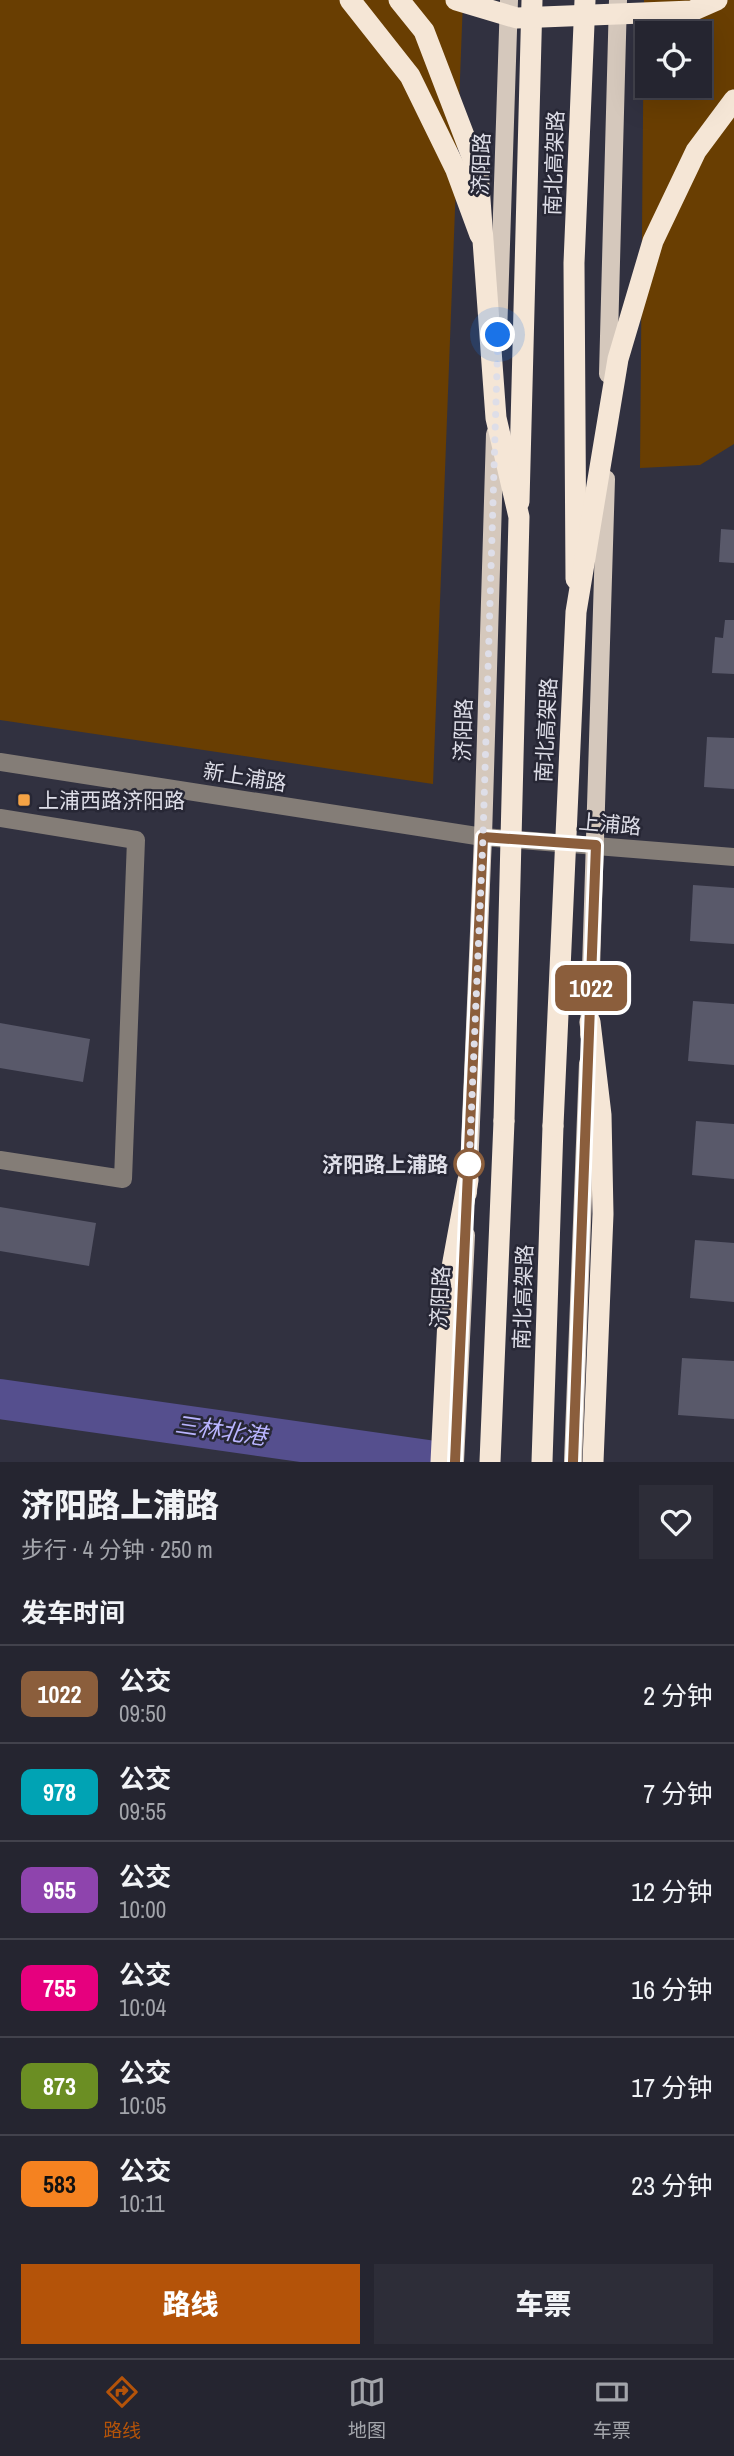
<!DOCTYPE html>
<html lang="zh">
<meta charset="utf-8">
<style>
body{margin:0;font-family:"Archivo Narrow","Noto Sans SC",sans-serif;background:#2d2d38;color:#f1f3f6;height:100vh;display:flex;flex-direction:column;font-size:26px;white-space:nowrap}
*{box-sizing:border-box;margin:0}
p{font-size:23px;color:#a3a5ab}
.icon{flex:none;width:38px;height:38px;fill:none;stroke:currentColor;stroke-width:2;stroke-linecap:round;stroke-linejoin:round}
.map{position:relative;height:1462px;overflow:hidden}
.details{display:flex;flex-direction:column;background:#252530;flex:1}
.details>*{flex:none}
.badge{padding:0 14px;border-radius:10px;font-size:24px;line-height:46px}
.controls{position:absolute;left:635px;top:21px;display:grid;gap:14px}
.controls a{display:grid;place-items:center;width:77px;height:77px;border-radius:0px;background:#252530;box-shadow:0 7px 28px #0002,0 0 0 2px #42424c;font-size:35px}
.you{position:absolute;width:35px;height:35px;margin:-18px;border:5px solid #fff;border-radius:50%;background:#1a73e8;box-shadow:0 0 0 10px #1a73e833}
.map>.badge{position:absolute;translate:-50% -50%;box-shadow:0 0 0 4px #fff}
h2{padding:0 21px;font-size:26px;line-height:63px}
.round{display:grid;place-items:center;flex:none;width:74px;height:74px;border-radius:0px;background:#2d2d38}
.head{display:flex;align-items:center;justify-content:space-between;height:119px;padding:0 21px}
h1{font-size:33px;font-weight:800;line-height:52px}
.button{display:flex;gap:14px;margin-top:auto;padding:14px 21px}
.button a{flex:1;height:80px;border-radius:0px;background:#b45309;color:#fff;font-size:28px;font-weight:800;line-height:80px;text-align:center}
.button a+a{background:#2d2d38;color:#f1f3f6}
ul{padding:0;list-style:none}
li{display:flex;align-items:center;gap:21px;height:98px;padding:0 21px;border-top:2px solid #42424c}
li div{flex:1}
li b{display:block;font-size:26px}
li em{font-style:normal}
li .badge{min-width:77px;font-weight:700;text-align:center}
.tabs{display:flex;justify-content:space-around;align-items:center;height:98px;border-top:2px solid #42424c;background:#252530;font-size:19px;color:#a3a5ab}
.tabs a{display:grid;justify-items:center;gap:4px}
.tabs .current{color:#b45309}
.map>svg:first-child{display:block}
.green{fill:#693e02;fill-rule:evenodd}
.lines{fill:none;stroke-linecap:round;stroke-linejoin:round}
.river{stroke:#554f8e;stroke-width:40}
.building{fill:#59596a}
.minor{stroke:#847d77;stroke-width:18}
.major{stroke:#d5c8bc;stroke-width:18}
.highway{stroke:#f5e6d6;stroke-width:21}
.highway-bridge{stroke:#f5e6d6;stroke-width:21}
.line-casing{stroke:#fff;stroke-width:16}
.line{stroke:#8b5e3c;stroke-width:10}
.walk{stroke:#dedee8;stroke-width:7;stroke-dasharray:0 12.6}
.poi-dot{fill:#f5a345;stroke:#272735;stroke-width:2.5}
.stop-dot{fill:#fff;stroke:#8b5e3c;stroke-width:3.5}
.labels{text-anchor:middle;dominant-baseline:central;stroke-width:5;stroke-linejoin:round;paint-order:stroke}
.street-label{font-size:21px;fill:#dedee8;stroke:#272735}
.poi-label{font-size:21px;fill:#dedee8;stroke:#272735;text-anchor:start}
.stop-label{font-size:21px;font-weight:bold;fill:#dedee8;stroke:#272735;text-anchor:end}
.water-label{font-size:23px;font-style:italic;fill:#b9b4fe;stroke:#272735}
</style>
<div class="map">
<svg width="734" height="1462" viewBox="0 0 734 1462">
<rect width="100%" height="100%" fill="#313140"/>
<path class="green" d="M 0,0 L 463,0 L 433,784 L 0,720 Z
M 644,0 L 734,0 L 734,444 L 700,465 L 640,468 ZM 648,33 L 700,33 L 700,86 L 648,86 Z"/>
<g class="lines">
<path class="river" d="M 0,1399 L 442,1462"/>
</g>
<path class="building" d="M 721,529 L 734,530 L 734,563 L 719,562 Z
M 725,620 L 734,620 L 734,674 L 712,673 L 715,637 L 723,638 Z
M 707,737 L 734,738 L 734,789 L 704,787 Z
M 693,885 L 734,888 L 734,944 L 690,941 Z
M 693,1001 L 734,1004 L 734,1065 L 688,1061 Z
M 0,1023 L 90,1039 L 83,1082 L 0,1068 Z
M 696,1121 L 734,1124 L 734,1179 L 692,1175 Z
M 0,1207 L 96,1223 L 89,1266 L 0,1251 Z
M 695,1240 L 734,1243 L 734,1302 L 690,1298 Z
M 682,1358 L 734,1361 L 734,1419 L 678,1415 Z"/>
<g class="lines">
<path class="minor" d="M 0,762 L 483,837 L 734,857
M 0,818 L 136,840 L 123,1179 L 0,1160"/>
<path class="major" d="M 498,336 L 509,0
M 608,374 L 618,0
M 589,1035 L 606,479
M 468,1193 L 483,837 L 495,434
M 455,1462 L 466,1235
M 573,1462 L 588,1063"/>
<path class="highway" d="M 350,0 L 410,76 L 456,170 L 480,235
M 519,502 L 532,0
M 576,579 L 574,263 L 585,0
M 590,1022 L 601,1115 L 603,1214 L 593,1462
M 441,1462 L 450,1278 L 468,1180
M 490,1462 L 504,1121
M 542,1462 L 553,1126"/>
<path class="highway-bridge" d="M 399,0 L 424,31 L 478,172 L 496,418 L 519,517 L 504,1121
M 456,0 L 517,18 L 692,11 L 717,0
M 553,1126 L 576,612 L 618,359 L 653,241 L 696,151 L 734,100"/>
</g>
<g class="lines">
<defs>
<path id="line" d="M 455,1462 L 483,837 L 596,845 L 573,1462"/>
</defs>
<use href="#line" class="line-casing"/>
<use href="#line" class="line"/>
<path class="walk" d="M 469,1164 L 469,1167 L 483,837 L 498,335"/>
</g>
<rect class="poi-dot" x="17" y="793" width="14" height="14" rx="3.5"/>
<circle class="stop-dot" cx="469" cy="1164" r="14"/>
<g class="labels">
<g class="street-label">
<text transform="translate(554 163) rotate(-88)">南北高架路</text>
<text transform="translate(481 164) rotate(-88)">济阳路</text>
<text transform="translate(463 730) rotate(-88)">济阳路</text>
<text transform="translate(546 730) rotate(-87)">南北高架路</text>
<text transform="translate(245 777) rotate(9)">新上浦路</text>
<text transform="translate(610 824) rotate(5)">上浦路</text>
<text transform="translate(440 1297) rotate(-87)">济阳路</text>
<text transform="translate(523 1297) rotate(-88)">南北高架路</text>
</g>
<g class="poi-label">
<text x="38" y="800">上浦西路济阳路</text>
</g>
<g class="stop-label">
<text x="448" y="1164">济阳路上浦路</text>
</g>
<g class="water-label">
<text transform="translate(221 1430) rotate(8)">三林北港</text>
</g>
</g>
</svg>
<div class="controls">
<a><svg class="icon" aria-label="locate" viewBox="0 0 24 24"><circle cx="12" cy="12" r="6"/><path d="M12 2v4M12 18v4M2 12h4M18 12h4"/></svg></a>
</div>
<div class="you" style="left:498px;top:335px"></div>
<b class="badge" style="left:591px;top:988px;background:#8b5e3c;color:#fff">1022</b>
</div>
<section class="details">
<div class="head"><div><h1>济阳路上浦路</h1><p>步行 · 4 分钟 · 250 m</p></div><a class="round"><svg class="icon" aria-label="heart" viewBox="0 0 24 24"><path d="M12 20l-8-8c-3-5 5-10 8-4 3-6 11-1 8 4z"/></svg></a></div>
<h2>发车时间</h2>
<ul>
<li><span class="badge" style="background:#8b5e3c;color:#fff">1022</span><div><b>公交</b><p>09:50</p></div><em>2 分钟</em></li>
<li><span class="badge" style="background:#00a3b4;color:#fff">978</span><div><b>公交</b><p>09:55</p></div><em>7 分钟</em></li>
<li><span class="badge" style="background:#8e44ad;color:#fff">955</span><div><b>公交</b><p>10:00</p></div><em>12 分钟</em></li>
<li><span class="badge" style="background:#e6007e;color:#fff">755</span><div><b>公交</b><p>10:04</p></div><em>16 分钟</em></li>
<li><span class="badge" style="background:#6b8e23;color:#fff">873</span><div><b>公交</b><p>10:05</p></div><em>17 分钟</em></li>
<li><span class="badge" style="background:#f58220;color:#111">583</span><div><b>公交</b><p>10:11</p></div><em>23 分钟</em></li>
</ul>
<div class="button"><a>路线</a><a>车票</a></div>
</section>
<nav class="tabs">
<a class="current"><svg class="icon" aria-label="directions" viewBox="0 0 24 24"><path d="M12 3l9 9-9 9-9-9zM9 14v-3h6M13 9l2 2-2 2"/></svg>路线</a>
<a><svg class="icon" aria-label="map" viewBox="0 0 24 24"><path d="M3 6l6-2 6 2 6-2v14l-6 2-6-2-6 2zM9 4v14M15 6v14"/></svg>地图</a>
<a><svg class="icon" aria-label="tickets" viewBox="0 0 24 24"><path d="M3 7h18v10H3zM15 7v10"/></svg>车票</a>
</nav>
